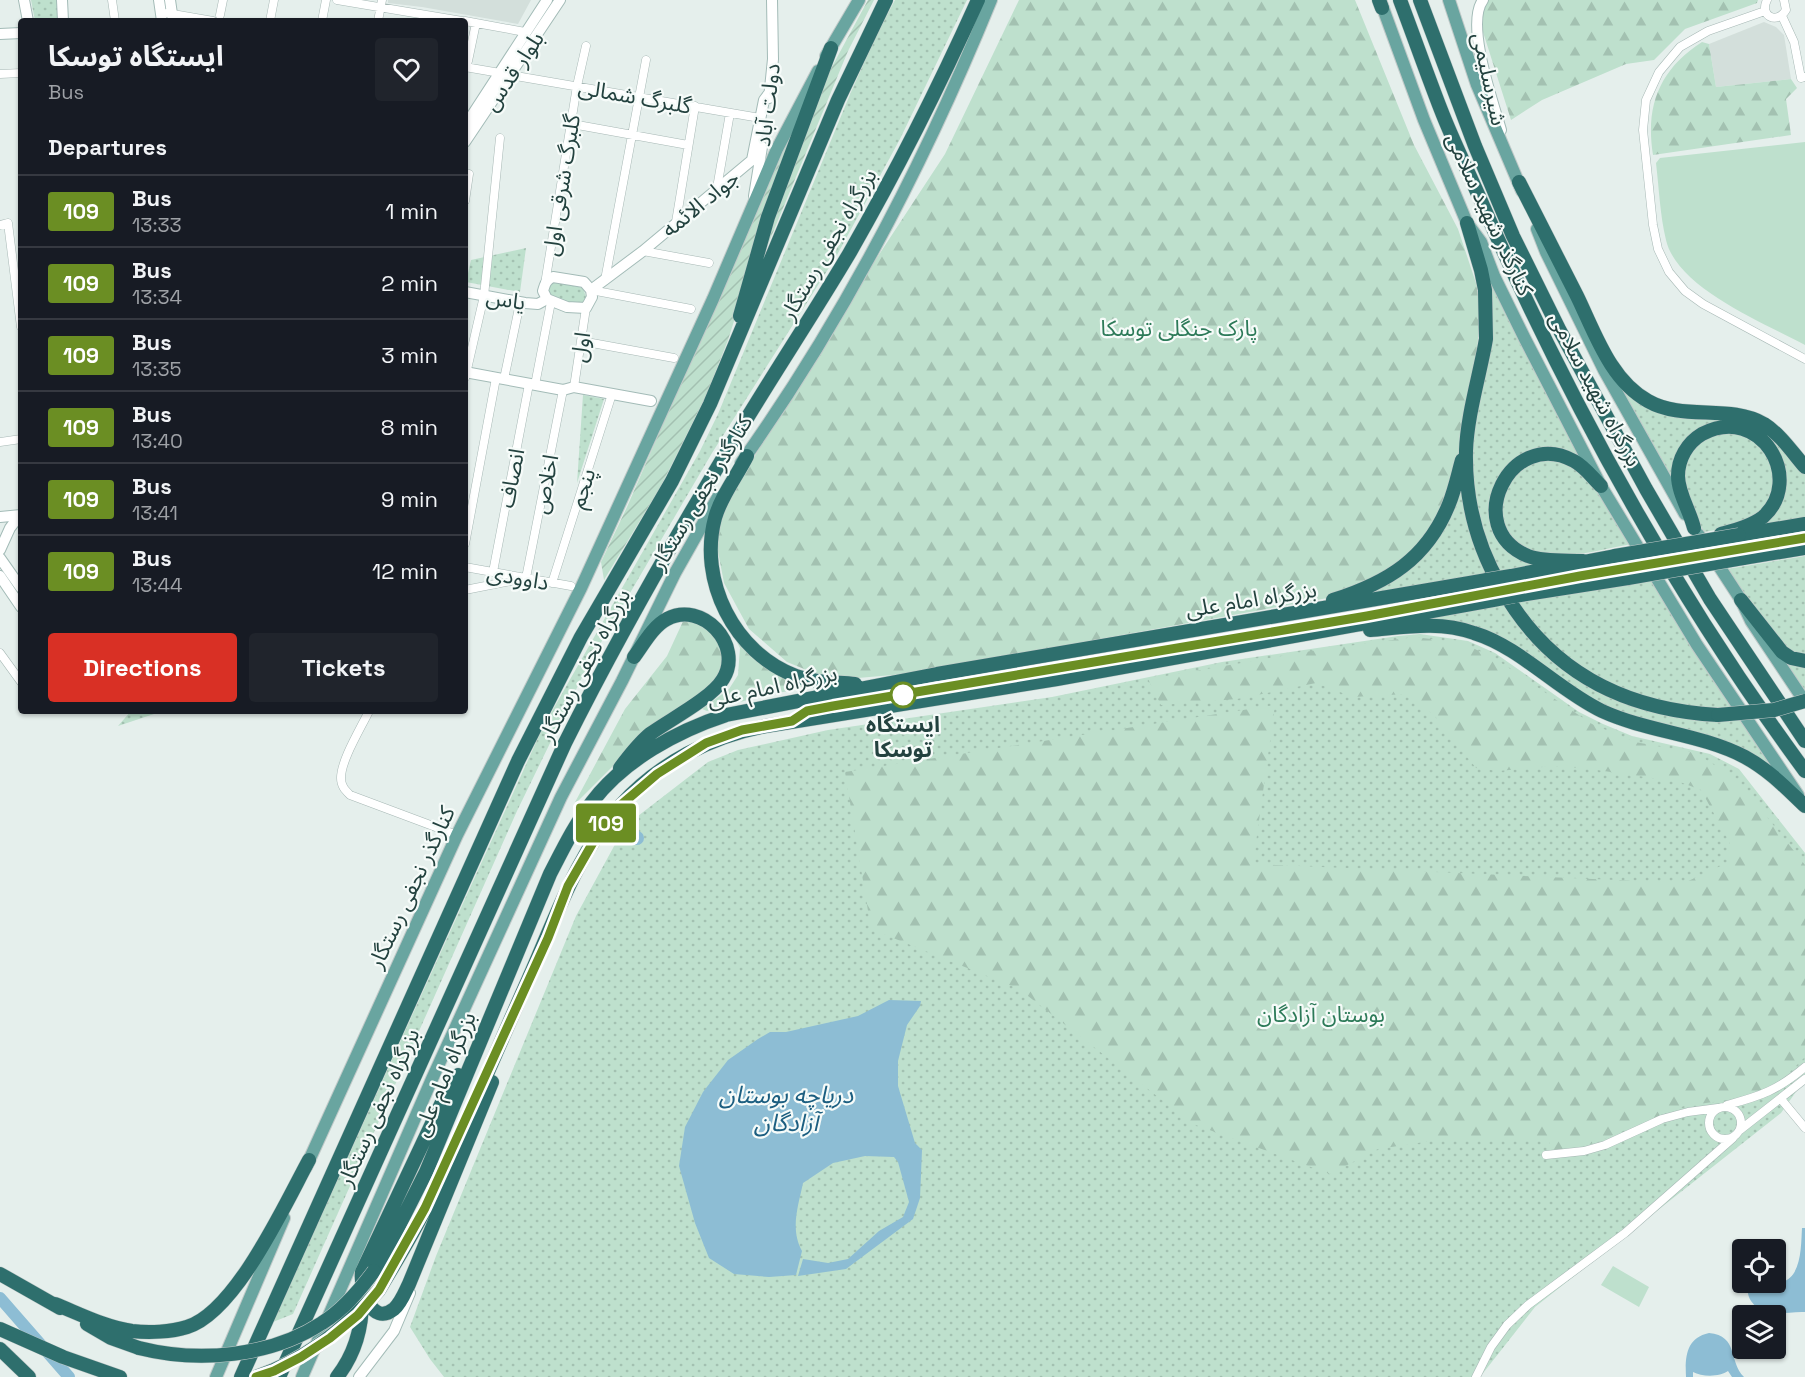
<!DOCTYPE html>
<meta charset="utf-8">
<style>
body{margin:0;font-family:"Space Grotesk","Noto Sans Arabic",sans-serif;background:#20242c;color:#f1f3f6;height:100vh;display:flex;flex-direction:column;font-size:22px;white-space:nowrap}
*{box-sizing:border-box;margin:0}
p{font-size:20px;color:#9ea1a6}
.icon{flex:none;width:33px;height:33px;fill:none;stroke:currentColor;stroke-width:2;stroke-linecap:round;stroke-linejoin:round}
.map{position:relative;flex:1;overflow:hidden}
.side{position:absolute;left:18px;top:18px;width:450px;height:696px;display:flex;flex-direction:column;background:#171b24;border-radius:6px;box-shadow:0 2px 4px #0004}
.side>*{flex:none}
.badge{padding:0 12px;border-radius:4px;font-size:21px;line-height:39px}
.fabs{position:absolute;left:1732px;top:1239px;display:grid;gap:12px}
.fabs a{display:grid;place-items:center;width:54px;height:54px;border-radius:6px;background:#171b24;box-shadow:0 2px 4px #0004;font-size:30px}
.map>.badge{position:absolute;translate:-50% -50%;box-shadow:0 0 0 3px #fff}
h2{padding:0 30px;font-size:22px;line-height:54px}
.round{display:grid;place-items:center;flex:none;width:63px;height:63px;border-radius:6px;background:#20242c}
.head{display:flex;align-items:center;justify-content:space-between;height:102px;padding:0 30px}
h1{font-size:28px;font-weight:700;line-height:45px}
.action{display:flex;gap:12px;margin-top:auto;padding:12px 30px}
.action a{flex:1;height:69px;border-radius:6px;background:#d93025;color:#fff;font-size:24px;font-weight:700;line-height:69px;text-align:center}
.action a+a{background:#20242c;color:#f1f3f6}
ul{padding:0;list-style:none}
li{display:flex;align-items:center;gap:18px;height:72px;padding:0 30px;border-top:2px solid #363941}
li div{flex:1}
li b{display:block;font-size:22px}
li em{font-style:normal}
li .badge{min-width:66px;font-weight:700;text-align:center}
.map>svg:first-child{display:block}
.built{fill:#d3dfdb}
.grass{fill:url(#grass-dots)}
.forest{fill:url(#forest-firs)}
.garden{fill:url(#garden-furrows)}
.pitch{fill:#bee0cd}
.water{fill:#8dbdd4}
.lines{fill:none;stroke-linecap:round;stroke-linejoin:round}
.river{stroke:#8dbdd4;stroke-width:12}
.street-casing{stroke:#a7b8b5;stroke-width:9}
.secondary-casing{stroke:#a3bbb7;stroke-width:12}
.primary-casing{stroke:#c1cac9;stroke-width:14}
.highway-casing{stroke:#c1cac9;stroke-width:15}
.street{stroke:#fff;stroke-width:8}
.secondary{stroke:#fff;stroke-width:10}
.primary{stroke:#69a5a0;stroke-width:12}
.highway{stroke:#2e6f6d;stroke-width:14}
.highway-bridge-casing{stroke:#c1cac9;stroke-width:15;stroke-linecap:butt}
.highway-bridge{stroke:#2e6f6d;stroke-width:14}
.line-casing{stroke:#fff;stroke-width:14}
.line{stroke:#6b8e23;stroke-width:9}
.stop-dot{fill:#fff;stroke:#6b8e23;stroke-width:3}
.labels{text-anchor:middle;dominant-baseline:central;stroke-width:4.5;stroke-linejoin:round;paint-order:stroke}
.street-label{font-size:22px;fill:#23423f;stroke:#f6fbf9}
.park-label{font-size:22px;fill:#2c7a58;stroke:#f6fbf9}
.stop-label{font-size:22px;font-weight:bold;fill:#23423f;stroke:#f6fbf9}
.water-label{font-size:24px;font-style:italic;fill:#1b5e80;stroke:#f6fbf9}
</style>
<div class="map">
<svg width="1805" height="1377" viewBox="0 0 1805 1377">
<defs>
<pattern id="grass-dots" width="8" height="8" patternUnits="userSpaceOnUse" patternTransform="scale(1.5)"><rect width="8" height="8" fill="#bee0cd"/><path d="M2 2h.1M6 6h.1" fill="none" stroke="#a3c1b1" stroke-width="1.8" stroke-linecap="round"/></pattern>
<pattern id="forest-firs" width="22" height="20" patternUnits="userSpaceOnUse" patternTransform="scale(1.5)"><rect width="22" height="20" fill="#bee0cd"/><path d="M5 1l3.5 6h-7zM16 11l3.5 6h-7z" fill="#a3c1b1"/></pattern>
<pattern id="garden-furrows" width="10" height="10" patternUnits="userSpaceOnUse" patternTransform="scale(1.5)"><rect width="10" height="10" fill="#bee0cd"/><path d="M-1 1l2-2M0 10L10 0M9 11l2-2" fill="none" stroke="#a3c1b1"/></pattern>
</defs>
<rect width="100%" height="100%" fill="#e5efec"/>
<path class="built" d="M 388,0 L 531,0 L 518,24 L 422,7 L 388,3 Z
M 1764,22 L 1776,27 L 1784,35 L 1791,79 L 1716,87 L 1709,44 Z"/>
<path class="grass" d="M 31,0 L 57,0 L 59,21 L 35,21 Z
M 895,0 L 967,0 L 900,139 L 837,255 L 712,453 L 589,663 L 517,811 L 293,1314 L 273,1322 L 543,727 L 700,451 L 718,414 L 851,92 L 876,36 Z
M 526,248 L 520,292 L 466,282 L 471,260 Z
M 1479,249 L 1595,478 L 1542,452 L 1495,490 L 1509,547 L 1561,560 L 1496,572 L 1481,534 L 1471,472 L 1474,421 L 1488,348 Z
M 555,281 L 583,288 L 586,297 L 583,304 C 569,302 554,303 547,289 L 549,284 Z
M 1615,379 L 1630,394 L 1760,427 L 1779,443 L 1805,474 L 1805,519 L 1750,527 L 1785,485 L 1749,427 L 1692,438 L 1678,491 Z
M 583,395 L 604,399 L 577,483 Z
M 1744,431 L 1779,467 L 1764,512 L 1732,527 L 1704,532 L 1686,500 L 1683,463 L 1705,435 Z
M 1557,457 L 1589,476 L 1632,544 C 1595,550 1537,570 1508,538 C 1501,531 1500,512 1497,503 L 1523,464 Z
M 1460,475 L 1489,574 L 1347,600 Z
M 1805,556 L 1805,659 L 1778,646 L 1727,569 Z
M 1654,581 L 1737,711 L 1712,711 L 1624,693 L 1560,655 L 1513,602 Z
M 1505,603 L 1608,694 L 1741,717 L 1796,795 L 1775,773 L 1609,710 L 1493,637 L 1377,626 Z
M 1420,634 L 1468,641 L 1495,653 L 1579,712 L 1603,724 L 1632,736 L 1710,754 L 1739,769 L 1805,853 L 1805,1079 L 1781,1113 L 1535,1307 L 1480,1377 L 444,1377 L 430,1359 L 410,1327 L 436,1256 L 576,916 L 625,826 L 708,762 L 738,750 L 828,730 L 1052,697 L 1222,662 L 1398,636 Z
M 1779,657 L 1805,665 L 1805,696 Z
M 131,711 L 163,711 L 118,726 Z"/>
<path class="forest" d="M 1019,0 L 1355,0 L 1414,145 L 1458,229 L 1477,286 L 1480,316 L 1475,374 L 1465,436 L 1449,499 L 1410,558 L 1339,596 L 904,674 L 858,678 L 835,677 L 814,673 L 787,662 L 749,629 L 724,583 L 716,541 L 717,519 L 842,311 L 945,154 Z
M 1488,0 L 1758,0 L 1757,3 L 1685,29 L 1654,60 L 1626,64 L 1542,100 L 1511,120 L 1483,32 L 1480,11 Z
M 1702,42 L 1709,44 L 1716,87 L 1791,79 L 1797,88 L 1786,99 L 1791,135 L 1653,155 C 1645,105 1660,69 1702,42 Z
M 685,617 L 705,625 L 719,636 L 725,670 L 705,692 L 649,730 L 573,806 L 625,709 L 667,656 Z
M 731,631 L 757,657 L 822,686 L 770,694 L 707,711 L 702,709 L 729,689 L 738,675 L 740,648 Z
M 1415,637 L 1462,643 L 1494,658 L 1592,724 L 1635,742 L 1695,753 L 1737,779 L 1805,865 L 1805,1057 L 1778,1084 L 1757,1096 L 1684,1106 L 1584,1147 L 1551,1150 L 1549,1139 L 1431,1141 L 1378,1149 L 1330,1174 L 1193,1124 L 1019,989 L 871,929 L 845,772 L 1275,705 L 1253,864 L 1684,883 L 1727,863 L 1730,843 L 1701,790 L 1680,782 L 1590,769 L 1554,766 L 1498,771 L 1476,768 L 1434,715 L 1406,694 L 1353,697 L 1316,683 L 1237,699 L 1161,705 L 1148,679 L 1317,650 Z"/>
<path class="garden" d="M 868,0 L 874,0 L 848,51 L 755,276 L 770,218 L 820,89 Z
M 801,110 L 728,340 L 706,396 L 661,486 L 604,580 L 601,562 L 627,507 L 769,179 Z"/>
<path class="pitch" d="M 1805,142 L 1805,345 C 1764,323 1677,288 1666,240 C 1660,215 1659,188 1656,163 L 1660,158 Z
M 1613,1266 L 1649,1287 L 1639,1307 L 1601,1285 Z"/>
<path class="water" d="M630 838a7 7 0 1 1 14 0a7 7 0 1 1-14 0Z
M 889,1000 L 921,1001 L 920,1006 L 907,1025 L 898,1061 L 898,1086 L 915,1143 L 922,1150 L 920,1198 L 913,1219 L 846,1269 L 798,1276 L 803,1259 L 828,1263 L 848,1259 L 879,1231 L 903,1217 L 909,1202 L 898,1162 L 894,1157 L 865,1156 L 833,1163 L 803,1183 C 798,1207 790,1229 802,1251 L 796,1275 L 769,1277 L 734,1274 L 709,1258 L 695,1223 L 679,1166 L 685,1127 L 703,1092 L 728,1060 L 758,1039 L 770,1032 L 786,1032 L 858,1016 Z
M 1802,1228 L 1805,1228 L 1805,1312 C 1785,1311 1765,1320 1751,1301 C 1747,1295 1747,1289 1750,1283 L 1776,1282 L 1776,1281 L 1782,1282 C 1802,1277 1801,1244 1802,1228 Z
M 1709,1333 C 1739,1336 1728,1361 1744,1377 L 1732,1377 L 1728,1371 C 1720,1377 1702,1377 1693,1372 L 1693,1377 L 1686,1377 C 1685,1357 1686,1338 1709,1333 Z"/>
<g class="lines">
<path class="river" d="M 0,1298 L 69,1377"/>
<defs>
<path id="street" d="M 112,0 L 115,21
M 337,0 L 462,21
M 1767,0 C 1759,16 1777,25 1786,10 L 1784,0
M 1765,11 L 1708,31 L 1680,47 L 1659,72 L 1646,100 L 1643,130 L 1653,225 L 1658,249 L 1669,272 L 1685,291 L 1703,304 L 1805,359
M 167,13 L 213,21
M 220,15 L 223,0
M 1782,16 L 1794,42 L 1801,78 L 1805,77
M 270,21 L 274,0
M 322,21 L 326,0
M 378,21 L 382,0
M 465,21 L 525,32
M 468,61 L 476,23
M 465,67 L 500,73
M 0,74 L 21,73
M 510,75 L 760,118
M 572,124 L 688,145
M 717,188 L 730,113
M 465,201 L 469,174
M 676,222 L 695,106
M 0,225 L 8,223 L 21,327
M 643,251 L 709,263
M 605,280 L 646,60
M 545,284 L 577,86 L 586,46
M 591,290 L 691,309
M 581,341 L 674,358
M 465,378 L 484,296 L 500,138
M 504,379 L 520,303
M 535,385 L 551,302
M 574,387 L 586,308
M 0,442 L 21,439
M 465,544 L 496,378
M 465,567 L 571,586
M 493,572 L 529,384
M 552,583 L 612,394
M 465,590 L 526,578 L 563,390
M 0,653 L 21,682
M 369,711 C 361,728 341,760 341,778 C 341,786 345,790 350,795 L 457,835
M 1781,1099 L 1805,1128
M 1727,1105 C 1761,1096 1778,1090 1805,1067
M1709 1123a16 16 0 1 1 32 0a16 16 0 1 1-32 0Z
M 1740,1130 L 1805,1079
M 1546,1155 L 1584,1151 L 1605,1145 L 1662,1119 L 1688,1112 L 1718,1108
M 1476,1377 L 1491,1347 L 1507,1325 L 1528,1305 L 1625,1233 L 1733,1138"/>
<path id="secondary" d="M 24,0 L 28,21
M 62,0 L 63,21
M 159,0 L 162,21
M 170,0 L 173,21
M 1483,0 C 1465,24 1493,102 1501,130
M 0,34 L 21,33
M 769,98 L 773,59 L 772,0
M 465,126 L 547,0
M 465,142 L 560,0
M 754,196 L 762,147
M 553,277 L 584,282 L 591,290 L 592,297 L 586,308 L 567,307 L 547,299 L 543,291 C 545,284 546,280 553,277 Z
M 591,290 L 643,251 L 752,160 L 764,100 L 770,92
M 465,292 L 525,303 L 538,304 L 547,299
M 465,372 L 563,390 L 574,387 L 651,401
M 0,517 L 21,515
M 0,550 L 10,528 L 20,515
M 0,558 L 21,588
M 0,576 L 21,607
M 359,1377 L 394,1331 L 410,1293"/>
<path id="primary" d="M 1380,0 L 1424,120 L 1467,223 L 1481,242 L 1494,276 L 1525,339 L 1601,486 L 1697,645 L 1798,795
M 1449,0 L 1477,85 L 1522,191
M 826,56 L 859,0
M 1537,229 L 1546,252 L 1604,370 L 1685,514
M 741,463 C 843,320 925,162 991,0
M 1698,534 L 1741,600 L 1751,621 L 1805,702
M 306,1167 L 457,835 L 581,588 L 713,299 L 777,149 L 818,71
M 216,1377 L 284,1218
M 302,1377 L 432,1079 L 561,797 L 622,681 L 675,573 L 718,497"/>
<path id="highway" d="M 1379,0 L 1382,8
M 1400,0 C 1414,37 1427,74 1441,110 C 1453,141 1468,171 1481,201 C 1569,402 1675,595 1805,771
M 1420,0 L 1475,146 L 1513,236 L 1559,329 L 1646,489 L 1710,599 L 1805,741
M 1519,182 C 1538,220 1558,258 1577,296 C 1595,333 1610,380 1648,401 C 1683,421 1729,404 1764,424 C 1781,435 1792,452 1805,467
M 1467,223 L 1481,270 L 1485,290 L 1486,339 C 1480,374 1467,416 1466,451 C 1465,499 1477,546 1501,587 C 1548,671 1624,710 1718,715
M 740,316 L 768,217 L 831,48
M 747,456 C 737,476 721,496 715,518 C 698,580 734,653 796,676 C 816,683 834,682 855,684
M 1694,528 C 1690,511 1678,493 1678,476 C 1678,459 1687,443 1702,434 C 1761,403 1805,480 1763,517 C 1751,526 1735,530 1721,534
M 1739,535 L 1805,524
M 1743,558 L 1805,548
M 1583,561 C 1566,560 1544,562 1528,556 C 1460,528 1511,426 1574,461 C 1585,467 1592,477 1601,486
M 1511,576 L 1615,556
M 1514,596 L 1628,578
M 1333,600 C 1387,583 1427,559 1449,504 C 1455,489 1458,474 1462,460
M 1741,600 L 1782,652 L 1791,658 L 1805,661
M 1370,630 C 1406,627 1439,621 1474,633 C 1520,647 1558,690 1602,711 C 1648,732 1701,734 1745,757 C 1769,770 1786,788 1805,806
M 620,768 C 629,756 638,744 650,734 C 669,720 711,699 723,679 C 744,645 702,600 667,619 C 653,626 643,645 634,657
M 458,1075 L 444,1098 L 362,1272 C 360,1288 371,1327 394,1309 C 401,1303 405,1292 409,1284 L 492,1082
M 374,1271 L 382,1259 L 426,1172 L 550,874 C 563,849 575,824 592,802 C 624,760 677,731 726,715 L 937,674 L 1487,580
M 0,1274 L 60,1308
M 379,1290 C 395,1263 412,1236 426,1207 C 463,1133 494,1056 528,980 C 555,920 576,854 621,805 C 659,763 712,736 766,726 L 1057,679 L 1493,600
M 55,1304 C 80,1314 105,1327 132,1331 C 149,1333 171,1332 187,1327 C 236,1312 285,1204 309,1160
M 87,1324 L 111,1338 L 139,1348
M 0,1329 L 63,1357 L 120,1377
M 0,1349 L 29,1377
M 241,1377 L 518,761 L 581,637 L 672,481 L 710,404 L 838,100 L 886,0
M 279,1377 L 565,743 C 616,641 673,541 732,443 C 770,379 811,318 849,254 C 896,172 939,87 978,0
M 337,1377 C 355,1354 362,1329 362,1301"/>
</defs>
<use href="#street" class="street-casing"/>
<use href="#secondary" class="secondary-casing"/>
<use href="#primary" class="primary-casing"/>
<use href="#highway" class="highway-casing"/>
<use href="#street" class="street"/>
<use href="#secondary" class="secondary"/>
<use href="#primary" class="primary"/>
<use href="#highway" class="highway"/>
<defs>
<path id="highway-bridge" d="M 1615,556 L 1739,535
M 1628,578 L 1743,558
M 1487,580 L 1511,576
M 1493,600 L 1514,596
M 1718,715 L 1774,710 L 1805,701
M 139,1348 C 198,1363 270,1357 322,1323 C 343,1310 359,1291 374,1271
M 256,1377 C 305,1360 345,1329 379,1290"/>
</defs>
<use href="#highway-bridge" class="highway-bridge-casing"/>
<use href="#highway-bridge" class="highway-bridge"/>
</g>
<g class="lines">
<defs>
<path id="line" d="M 256,1377 L 274,1371 L 301,1357 L 330,1338 L 358,1315 L 379,1290 L 425,1208 L 548,938 L 568,886 L 595,839 L 622,804 L 657,774 L 706,743 L 742,730 L 792,721 L 807,711 L 833,706 L 1367,616 L 1580,576 L 1805,538"/>
</defs>
<use href="#line" class="line-casing"/>
<use href="#line" class="line"/>
</g>
<circle class="stop-dot" cx="903" cy="695" r="12"/>
<g class="labels">
<g class="street-label">
<text transform="translate(513 71) rotate(-56)">بلوار قدس</text>
<text transform="translate(1490 79) rotate(78)">شیرسلیمی</text>
<text transform="translate(635 96) rotate(10)">گلبرگ شمالی</text>
<text transform="translate(767 105) rotate(-83)">دولت آباد</text>
<text transform="translate(561 185) rotate(-81)">گلبرگ شرقی اول</text>
<text transform="translate(700 203) rotate(-39)">جواد الائمه</text>
<text transform="translate(1490 214) rotate(65)">کنارگذر شهید سلامی</text>
<text transform="translate(828 244) rotate(-60)">بزرگراه نجفی رستگار</text>
<text transform="translate(506 299) rotate(9)">یاس</text>
<text transform="translate(580 347) rotate(-81)">اول</text>
<text transform="translate(1596 389) rotate(62)">بزرگراه شهید سلامی</text>
<text transform="translate(511 478) rotate(-79)">انصاف</text>
<text transform="translate(545 484) rotate(-79)">اخلاص</text>
<text transform="translate(582 488) rotate(-72)">پنجم</text>
<text transform="translate(701 492) rotate(-59)">کنارگذر نجفی رستگار</text>
<text transform="translate(518 577) rotate(10)">داوودی</text>
<text transform="translate(1251 599) rotate(-9)">بزرگراه امام علی</text>
<text transform="translate(584 665) rotate(-62)">بزرگراه نجفی رستگار</text>
<text transform="translate(772 686) rotate(-12)">بزرگراه امام علی</text>
<text transform="translate(411 887) rotate(-65)">کنارگذر نجفی رستگار</text>
<text transform="translate(444 1074) rotate(-68)">بزرگراه امام علی</text>
<text transform="translate(378 1107) rotate(-66)">بزرگراه نجفی رستگار</text>
</g>
<g class="park-label">
<text x="1179" y="328">پارک جنگلی توسکا</text>
<text x="1321" y="1014">بوستان آزادگان</text>
</g>
<g class="stop-label">
<text x="903" y="724">ایستگاه<tspan x="903" dy="25">توسکا</tspan></text>
</g>
<g class="water-label">
<text x="786" y="1094">دریاچه بوستان<tspan x="786" dy="28">آزادگان</tspan></text>
</g>
</g>
</svg>
<div class="fabs">
<a><svg class="icon" aria-label="locate" viewBox="0 0 24 24"><circle cx="12" cy="12" r="6"/><path d="M12 2v4M12 18v4M2 12h4M18 12h4"/></svg></a>
<a><svg class="icon" aria-label="layers" viewBox="0 0 24 24"><path d="M12 4l9 5-9 5-9-5zM3 14l9 5 9-5"/></svg></a>
</div>
<b class="badge" style="left:606px;top:823px;background:#6b8e23;color:#fff">109</b>
<section class="side">
<div class="head"><div><h1>ایستگاه توسکا</h1><p>Bus</p></div><a class="round"><svg class="icon" aria-label="heart" viewBox="0 0 24 24"><path d="M12 20l-8-8c-3-5 5-10 8-4 3-6 11-1 8 4z"/></svg></a></div>
<h2>Departures</h2>
<ul>
<li><span class="badge" style="background:#6b8e23;color:#fff">109</span><div><b>Bus</b><p>13:33</p></div><em>1 min</em></li>
<li><span class="badge" style="background:#6b8e23;color:#fff">109</span><div><b>Bus</b><p>13:34</p></div><em>2 min</em></li>
<li><span class="badge" style="background:#6b8e23;color:#fff">109</span><div><b>Bus</b><p>13:35</p></div><em>3 min</em></li>
<li><span class="badge" style="background:#6b8e23;color:#fff">109</span><div><b>Bus</b><p>13:40</p></div><em>8 min</em></li>
<li><span class="badge" style="background:#6b8e23;color:#fff">109</span><div><b>Bus</b><p>13:41</p></div><em>9 min</em></li>
<li><span class="badge" style="background:#6b8e23;color:#fff">109</span><div><b>Bus</b><p>13:44</p></div><em>12 min</em></li>
</ul>
<div class="action"><a>Directions</a><a>Tickets</a></div>
</section>
</div>
